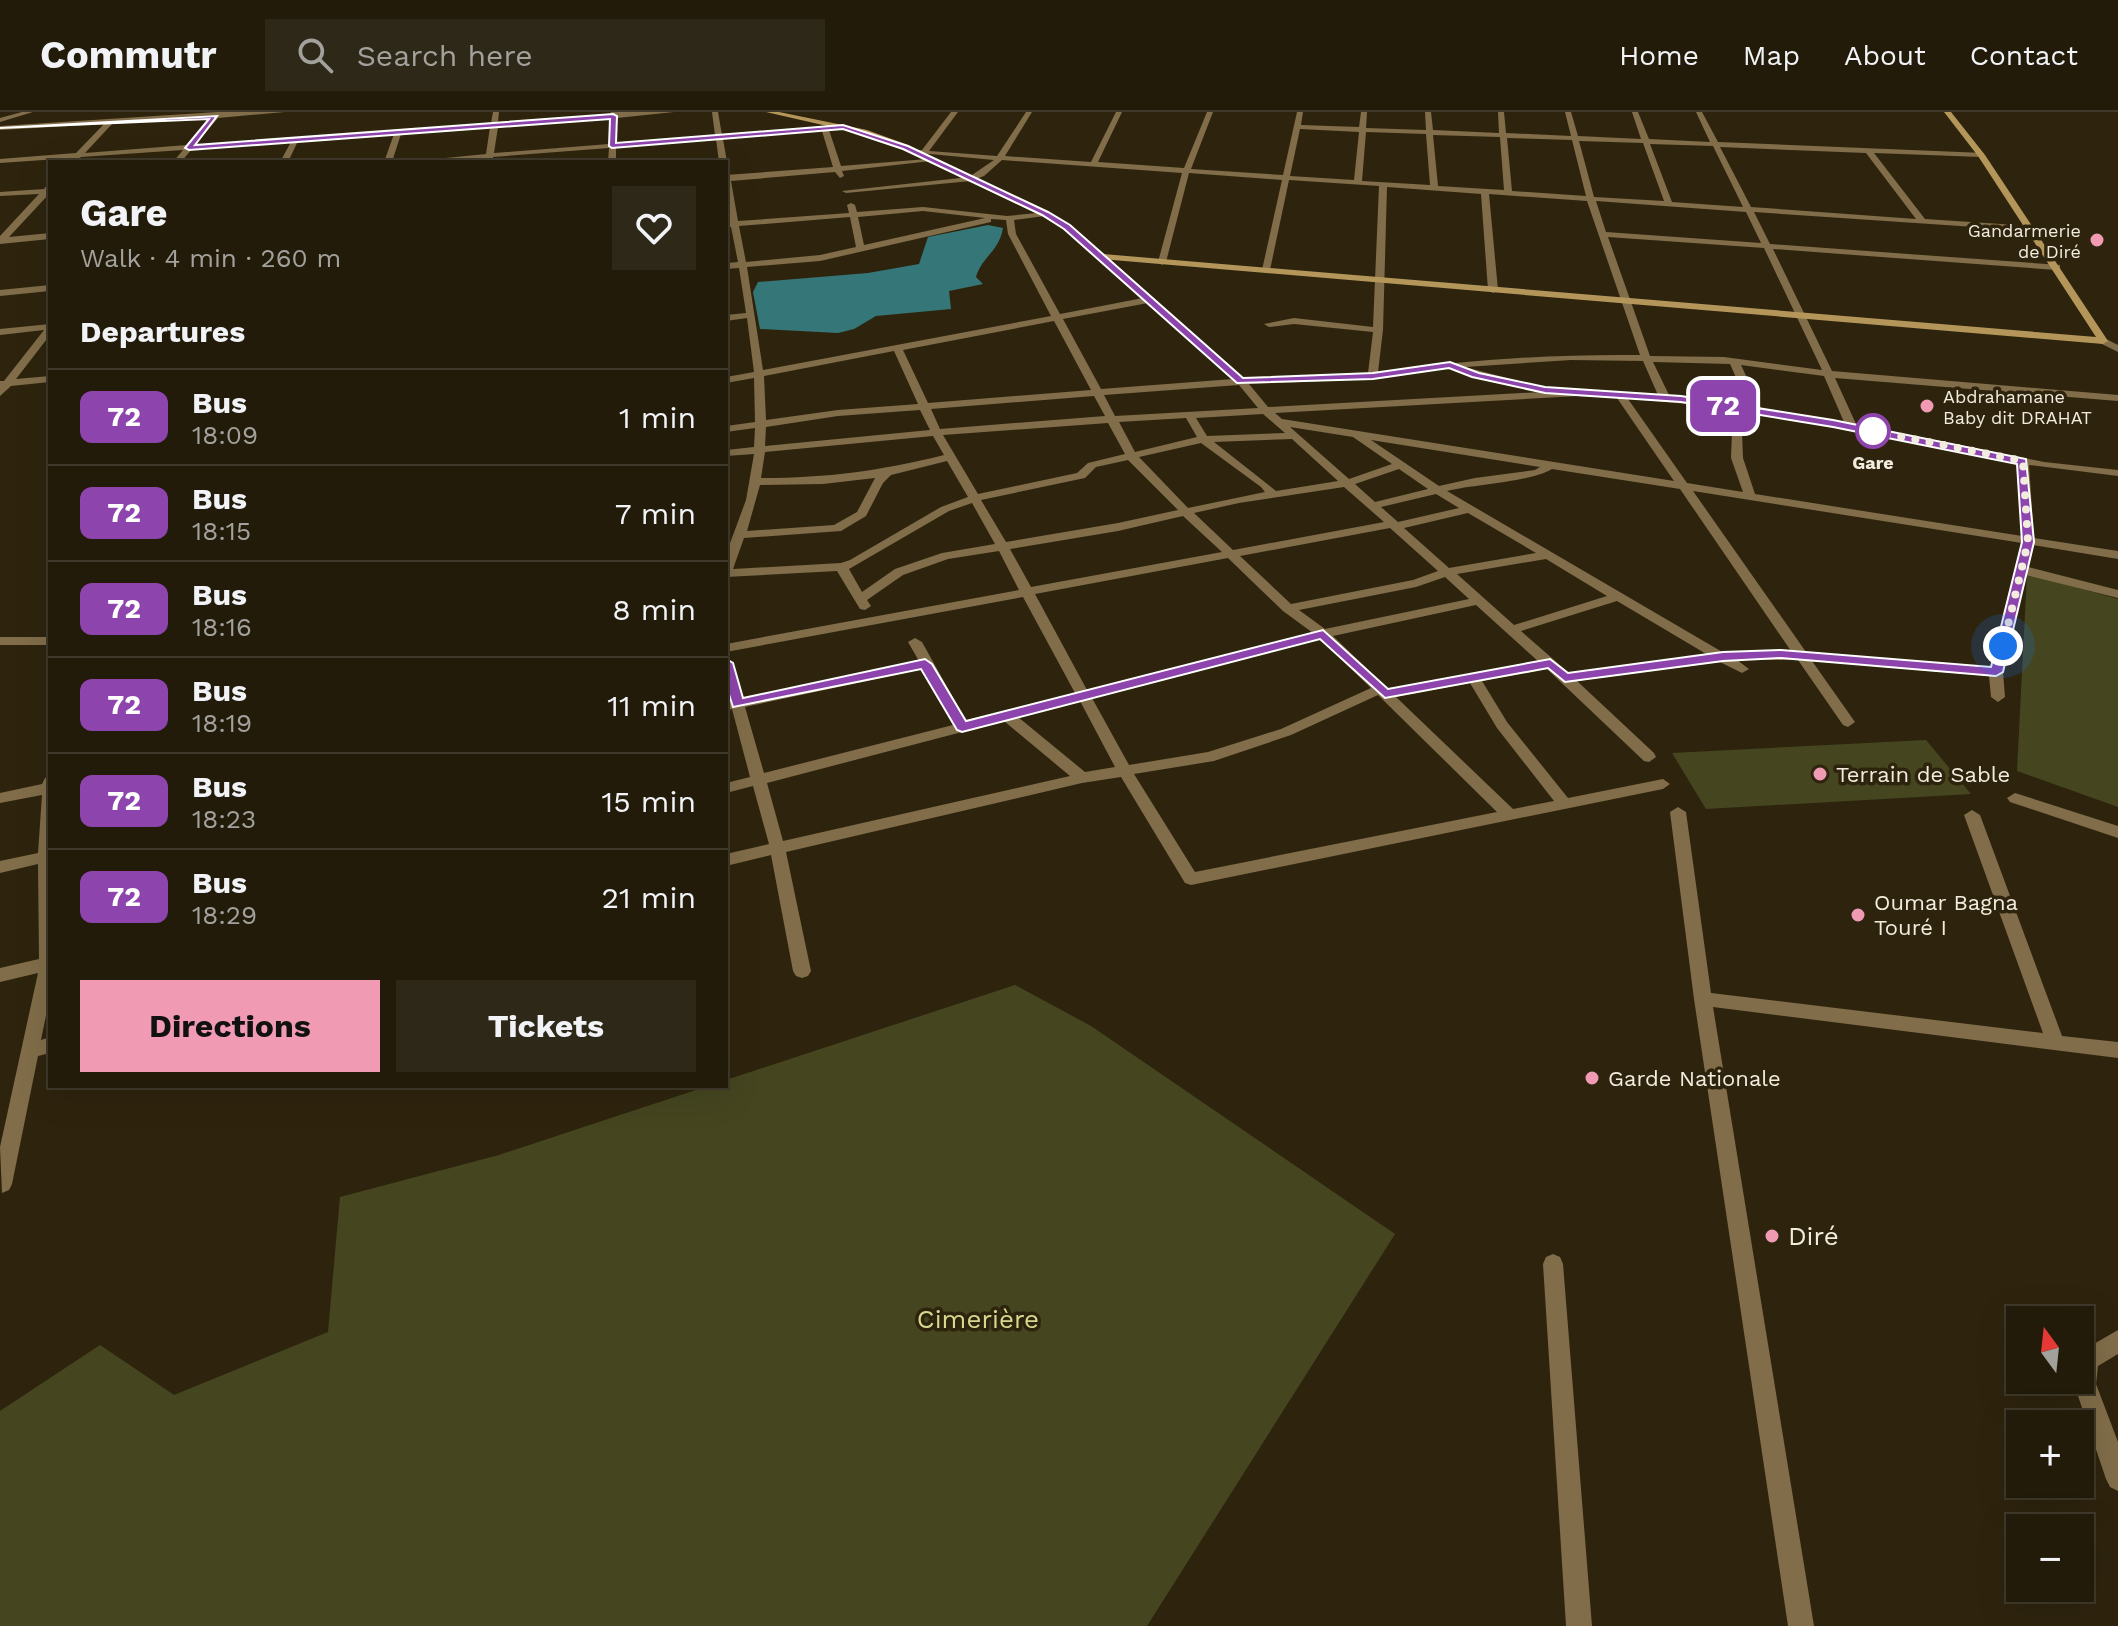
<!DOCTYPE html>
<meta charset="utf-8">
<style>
body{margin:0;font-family:"Work Sans",sans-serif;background:#2e2818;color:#f1f3f6;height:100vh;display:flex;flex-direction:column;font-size:30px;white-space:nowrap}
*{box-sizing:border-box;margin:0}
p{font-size:26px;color:#a2a19c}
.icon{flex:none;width:44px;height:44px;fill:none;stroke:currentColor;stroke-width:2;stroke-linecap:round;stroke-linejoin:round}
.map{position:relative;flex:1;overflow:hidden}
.details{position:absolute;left:48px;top:48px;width:680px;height:928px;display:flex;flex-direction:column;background:#221b0a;border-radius:0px;box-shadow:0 8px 32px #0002,0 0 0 2px #3f392b}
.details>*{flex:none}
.badge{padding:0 16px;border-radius:12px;font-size:28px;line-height:52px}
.needle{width:52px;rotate:345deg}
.fabs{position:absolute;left:2006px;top:1194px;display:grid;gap:16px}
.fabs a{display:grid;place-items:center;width:88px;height:88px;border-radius:0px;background:#221b0a;box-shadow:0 8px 32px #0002,0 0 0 2px #3f392b;font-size:40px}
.you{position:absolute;width:40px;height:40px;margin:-20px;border:6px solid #fff;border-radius:50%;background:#1a73e8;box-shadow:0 0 0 12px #1a73e833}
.map>.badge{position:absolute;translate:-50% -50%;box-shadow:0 0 0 4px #fff}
h2{padding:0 32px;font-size:30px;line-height:72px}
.round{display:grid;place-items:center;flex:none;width:84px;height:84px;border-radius:0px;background:#2e2818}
.overview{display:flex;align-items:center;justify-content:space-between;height:136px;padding:0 32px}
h1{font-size:38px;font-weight:700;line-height:60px}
.primary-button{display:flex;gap:16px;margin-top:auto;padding:16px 32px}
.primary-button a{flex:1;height:92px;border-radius:0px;background:#f19ab4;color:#111;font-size:32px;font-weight:700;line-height:92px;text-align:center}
.primary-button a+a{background:#2e2818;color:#f1f3f6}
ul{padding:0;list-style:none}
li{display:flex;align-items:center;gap:24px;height:96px;padding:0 32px;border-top:2px solid #3f392b}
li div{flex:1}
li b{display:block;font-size:30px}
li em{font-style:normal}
li .badge{min-width:88px;font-weight:700;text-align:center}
header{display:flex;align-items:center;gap:48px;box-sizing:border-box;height:112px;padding:0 40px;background:#221b0a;border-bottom:2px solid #3f392b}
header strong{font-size:38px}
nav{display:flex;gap:44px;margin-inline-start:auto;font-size:28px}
.search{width:560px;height:72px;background:#2e2818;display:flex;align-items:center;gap:20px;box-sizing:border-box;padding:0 28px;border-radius:0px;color:#a2a19c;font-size:30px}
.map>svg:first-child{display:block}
.green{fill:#454620}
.water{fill:#357778}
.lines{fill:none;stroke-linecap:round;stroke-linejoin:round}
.minor{fill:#816d49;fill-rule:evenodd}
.tertiary{fill:#816d49;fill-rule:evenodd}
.secondary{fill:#b5965a;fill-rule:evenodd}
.line{fill:#8e44ad;stroke:#fff;stroke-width:2}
.walk{stroke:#f2ecde;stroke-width:8;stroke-dasharray:0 14.4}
.poi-dot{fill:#f19ab4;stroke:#2e240e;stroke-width:3}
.stop-dot{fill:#fff;stroke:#8e44ad;stroke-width:4}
.labels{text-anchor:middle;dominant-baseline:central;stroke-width:7;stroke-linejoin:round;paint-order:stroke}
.far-poi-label{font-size:18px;fill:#f2ecde;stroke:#2e240e;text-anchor:end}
.far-stop-label{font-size:18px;font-weight:bold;fill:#f2ecde;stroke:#2e240e}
.poi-label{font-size:22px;fill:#f2ecde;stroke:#2e240e;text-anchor:start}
.near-poi-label{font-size:26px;fill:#f2ecde;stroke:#2e240e;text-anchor:start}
.near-park-label{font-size:26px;fill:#d5d98d;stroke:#2e240e}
</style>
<header>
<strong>Commutr</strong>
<div class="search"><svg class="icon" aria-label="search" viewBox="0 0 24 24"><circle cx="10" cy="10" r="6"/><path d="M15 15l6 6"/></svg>Search here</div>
<nav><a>Home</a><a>Map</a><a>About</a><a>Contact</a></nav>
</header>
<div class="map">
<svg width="2118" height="1514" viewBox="0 0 2118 1514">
<rect width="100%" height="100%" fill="#2e240e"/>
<path class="green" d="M 2027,462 L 2118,487 L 2118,695 L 2017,659 Z
M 1926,628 L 1971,682 L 1706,697 L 1672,641 Z
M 1015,873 L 1091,914 L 1395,1122 L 1147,1514 L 0,1514 L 0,1299 L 100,1233 L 174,1283 L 328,1220 L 340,1085 L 499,1043 L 708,974 L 726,974 L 726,968 Z"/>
<path class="water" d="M 988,113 L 1003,116 C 999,140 982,144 976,165 L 983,172 L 949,179 L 951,197 L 876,204 L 854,217 L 838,221 L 760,217 L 753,180 L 758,170 L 868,161 L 919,152 L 928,125 Z"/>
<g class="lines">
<path class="minor" d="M 22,0 L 33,0 L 0,10 L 0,6 Z
M 217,0 L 285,0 L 218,6 L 195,33 L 491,11 L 493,0 L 499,0 L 498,10 L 610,2 L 611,0 L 674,0 L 617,6 L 616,31 L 715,23 L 712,0 L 718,0 L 722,23 L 846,13 L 846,17 L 829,18 L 841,54 L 927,47 L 931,49 L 842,59 L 844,64 L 840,66 L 835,60 L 731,69 L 738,109 L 849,101 L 847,93 L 851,91 L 855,93 L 857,100 L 923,95 L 1007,104 L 1048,100 L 1045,104 L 1014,108 L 1016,122 L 1060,202 L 1143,186 L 1097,144 L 1104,142 L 1244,266 L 1368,261 L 1373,220 L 1294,212 L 1269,215 L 1264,212 L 1294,206 L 1373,215 L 1379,74 L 1289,68 L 1270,158 L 1266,161 L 1262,158 L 1282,68 L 1189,61 L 1166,150 L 1162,153 L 1158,150 L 1182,61 L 1002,48 L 984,64 L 971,69 L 846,81 L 842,79 L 969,65 L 994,48 L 909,40 L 922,38 L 951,0 L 958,0 L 929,39 L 997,44 L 1026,0 L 1032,0 L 1005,44 L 1091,50 L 1116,0 L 1122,0 L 1098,50 L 1184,56 L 1207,0 L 1213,0 L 1191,57 L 1283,63 L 1297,0 L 1303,0 L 1301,13 L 1359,15 L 1361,0 L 1367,0 L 1366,16 L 1426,18 L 1425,0 L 1431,0 L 1433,18 L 1499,21 L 1498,0 L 1504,0 L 1506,21 L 1571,24 L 1565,0 L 1571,0 L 1578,24 L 1641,27 L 1632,0 L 1638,0 L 1649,27 L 1710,30 L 1696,0 L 1702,0 L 1718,30 L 1984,41 L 1981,45 L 1874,41 L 1925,107 L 2031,114 L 2034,115 L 2034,119 L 1754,100 L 1770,132 L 2060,153 L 2060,157 L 2057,158 L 1773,137 L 1832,259 L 2118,283 L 2118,289 L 1835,266 L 1856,312 L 2044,350 L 2118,358 L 2118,364 L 2029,353 L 2034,426 L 2118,439 L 2118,447 L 2033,433 L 2028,455 L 2118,478 L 2118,486 L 2026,463 L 2003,560 L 2005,585 L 1998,590 L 1991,585 L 1989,564 L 1812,549 L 1855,610 L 1848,615 L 1843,613 L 1798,548 L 1737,548 L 1749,557 L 1742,561 L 1720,550 L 1577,569 L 1654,641 L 1656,645 L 1649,650 L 1644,649 L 1547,557 L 1482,569 L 1507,610 L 1568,686 L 1663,667 L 1670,672 L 1663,677 L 1191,773 L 1185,771 L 1121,665 L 1082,671 L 786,740 L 811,859 L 808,864 L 802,866 L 796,864 L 793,859 L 771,743 L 726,754 L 726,742 L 769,732 L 753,674 L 726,681 L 726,671 L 750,665 L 732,597 L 726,599 L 726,589 L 730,589 L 726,576 L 726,547 L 733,551 L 743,586 L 919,549 L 908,530 L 915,526 L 922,530 L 966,609 L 1075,581 L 1023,485 L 726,540 L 726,532 L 1019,478 L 999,439 L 948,447 L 903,463 L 867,488 L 871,494 L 865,498 L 860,497 L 837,459 L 726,465 L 726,442 L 746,388 L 754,342 L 726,344 L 726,338 L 754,335 L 755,316 L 726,320 L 726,314 L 755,310 L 754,266 L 726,271 L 726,265 L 754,260 L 747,206 L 726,209 L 726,203 L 746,201 L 739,156 L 726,157 L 726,151 L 738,150 L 731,115 L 726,115 L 726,111 L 730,110 L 726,87 L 726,63 L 833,55 L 822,19 L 723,27 L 727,50 L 726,51 L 719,50 L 716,27 L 616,35 L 616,50 L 608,50 L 609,36 L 493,45 L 493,50 L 485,50 L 486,46 L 405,50 L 486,42 L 490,15 L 401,22 L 392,50 L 384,50 L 394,22 L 298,29 L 288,50 L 280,50 L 291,30 L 192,37 L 181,50 L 173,50 L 183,38 L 81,45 L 75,50 L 71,50 L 72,46 L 0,51 L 0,47 L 76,41 L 104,12 L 0,18 L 0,14 ZM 210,6 L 187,33 L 85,41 L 112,12 ZM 610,7 L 609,32 L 494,41 L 498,15 ZM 1300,17 L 1359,20 L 1354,68 L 1290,64 ZM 1366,20 L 1426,22 L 1430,73 L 1362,69 ZM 1433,23 L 1500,25 L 1504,78 L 1438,74 ZM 1507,26 L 1572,28 L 1586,84 L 1512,79 ZM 1579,29 L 1643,31 L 1664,89 L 1594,85 ZM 1650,32 L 1713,34 L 1743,95 L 1672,90 ZM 1720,35 L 1866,41 L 1916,107 L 1751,95 ZM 1387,75 L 1481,82 L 1488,178 L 1493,181 L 1498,178 L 1489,82 L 1587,89 L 1640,243 C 1552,242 1466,248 1378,260 L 1383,218 ZM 1596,89 L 1746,100 L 1761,131 L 1606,120 ZM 923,99 L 985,106 L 864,133 L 858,105 ZM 850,105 L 856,135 L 820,143 L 746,150 L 739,114 ZM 991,107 L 1006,108 L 1008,122 L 1051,204 L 763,258 L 747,155 L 820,149 L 991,110 ZM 1608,125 L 1764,136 L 1822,258 L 1724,245 L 1650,244 ZM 1148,191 L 1233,267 L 1101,277 L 1063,207 ZM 1054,209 L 1091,278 L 928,291 L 903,238 ZM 894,239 L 918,292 L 838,298 L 766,308 L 764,264 ZM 1571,248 L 1643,249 L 1658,283 L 1578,278 L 1268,295 L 1249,272 L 1373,267 L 1452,256 L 1472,265 L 1537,280 L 1542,277 L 1541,275 L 1465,255 ZM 1653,250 L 1730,252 L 1749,295 L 1669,283 ZM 1741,253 L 1824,264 L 1844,310 L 1761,296 ZM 1239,273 L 1258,296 L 1115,304 L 1104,283 ZM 1094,284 L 1105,304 L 940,317 L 931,297 ZM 1578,284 L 1617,286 L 1674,369 L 1282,307 L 1275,301 ZM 1628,287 C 1759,295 1889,325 2018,351 L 2022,424 L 1755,382 L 1743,346 L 1742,320 L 1737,317 L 1732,320 L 1731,346 L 1743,380 L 1687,371 ZM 920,298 L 930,318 L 765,334 L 766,315 L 838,304 ZM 1263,302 L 1285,321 L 1207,324 L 1196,306 ZM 1186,306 L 1197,325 L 1135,340 L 1119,310 ZM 1108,311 L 1125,342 L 1088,351 L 1077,361 L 978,382 L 943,323 ZM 1290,315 L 1353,325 L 1392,352 L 1349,367 ZM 933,324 L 944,343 C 880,359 827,366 761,366 L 765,340 ZM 1292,327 L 1338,369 L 1276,379 L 1214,330 ZM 1371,328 L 1540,355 L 1535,358 L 1475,366 L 1439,374 ZM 1201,331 L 1261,375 L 1265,380 L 1188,396 L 1139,345 ZM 1128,348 L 1178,398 L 1118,411 L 1006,430 L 981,388 L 1085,366 L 1096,355 ZM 947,349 L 968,385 L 941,395 L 850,448 L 841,451 L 733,457 L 744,426 L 841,419 L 866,404 L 883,371 L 891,363 ZM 1399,357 L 1428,377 L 1375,390 L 1355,372 ZM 1552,357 L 1680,377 L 1791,539 L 1724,541 L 1447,379 C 1476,372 1531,370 1552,357 ZM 875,366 L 857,400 L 834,413 L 747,419 L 760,373 L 823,372 ZM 1344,375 L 1384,410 L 1233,438 L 1194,401 L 1239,391 ZM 1693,379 L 2022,431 L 1990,555 L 1806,540 ZM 1436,382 L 1459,396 L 1398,410 L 1381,395 ZM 972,391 L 995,432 L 942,441 L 895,457 L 862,480 L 849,457 L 949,399 ZM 1468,401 L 1536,441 L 1449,456 L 1404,416 ZM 1183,404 L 1222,440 L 1031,475 L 1010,437 L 1118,419 ZM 1390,416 L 1438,459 L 1413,468 L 1291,492 L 1240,444 ZM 1228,446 L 1283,499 L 1313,521 L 1087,578 L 1035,482 ZM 1546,447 L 1607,484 L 1514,513 L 1457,462 ZM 1445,465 L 1469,487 L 1325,517 L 1299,498 L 1416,475 ZM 1617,489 L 1708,543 L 1569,561 L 1521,519 ZM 1476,493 L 1539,550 L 1388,577 L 1333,524 ZM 1320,527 L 1371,576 L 1281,617 L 1208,640 L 1129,653 L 1092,586 ZM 923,557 L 953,613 L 764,661 L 745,595 ZM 1470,571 L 1497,616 L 1554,689 L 1513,697 L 1396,585 ZM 1378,583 L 1497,700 L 1195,760 L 1134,662 L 1214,649 L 1291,623 ZM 1080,589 L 1115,655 L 1085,660 L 1018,605 ZM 1004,609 L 1070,664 L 783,729 L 767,671 Z
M 47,73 L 50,73 L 50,81 L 9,125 L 50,121 L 50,127 L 0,132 L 0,124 L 39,82 L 0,84 L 0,80 L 44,77 Z
M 50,173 L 50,179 L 0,184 L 0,178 Z
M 50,212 L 50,223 L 16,267 L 50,264 L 50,270 L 11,274 L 0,284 L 0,269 L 4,269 L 44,218 L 0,223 L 0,217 Z
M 0,525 L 50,525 L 50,533 L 0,533 Z
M 50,665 L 50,884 L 41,928 L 50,925 L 50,941 L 38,944 L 12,1072 L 9,1078 L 2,1081 L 0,1035 L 38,861 L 0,870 L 0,856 L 39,847 L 38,752 L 0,761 L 0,749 L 38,741 L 42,683 L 0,691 L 0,681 L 42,672 L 45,666 Z
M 2015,681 L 2118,714 L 2118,726 L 2010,690 L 2007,686 Z
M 1678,695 L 1686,700 L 1711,881 L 2043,921 L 1964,703 L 1972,698 L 1980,703 L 2062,924 L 2118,930 L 2118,946 L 1713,895 L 1814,1514 L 1788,1514 L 1694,887 L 1670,700 Z
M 1553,1142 L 1560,1145 L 1563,1152 L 1592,1514 L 1566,1514 L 1543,1152 L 1546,1145 Z
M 2118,1218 L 2118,1242 L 2098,1254 L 2096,1272 L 2118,1330 L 2118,1379 L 2110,1375 L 2106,1367 L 2074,1272 L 2074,1268 L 2080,1268 L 2080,1240 Z"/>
<path class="tertiary" d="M 2100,227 L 2106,227 L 2118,233 L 2118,240 L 2100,231 Z"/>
<path class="secondary" d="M 766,0 L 779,0 L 867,18 L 908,33 L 1048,100 L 1070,113 L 1103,142 L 2096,225 L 1978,44 L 1944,0 L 1951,0 L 1985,43 L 2108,229 L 2103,232 L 1101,147 L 1064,117 L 1042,104 L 902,37 L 862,22 Z"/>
</g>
<path class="line" d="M 613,2 L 617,4 L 616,31 L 843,13 L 908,34 L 1048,100 L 1070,113 L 1243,266 L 1373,261 L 1450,250 L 1479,261 L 1545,275 L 1681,284 L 1833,308 L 2026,347 L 2034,430 L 2003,560 L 1996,564 L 1781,546 L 1723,549 L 1565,570 L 1548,556 L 1385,586 L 1320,527 L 962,620 L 957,618 L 921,557 L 733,595 L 719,551 L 726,547 L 733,551 L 743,586 L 925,547 L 932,552 L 966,609 L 1323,518 L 1388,577 L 1550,547 L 1568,561 L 1723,540 L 1781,538 L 1991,555 L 2022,430 L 2017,352 L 1833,315 L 1681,290 L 1545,281 L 1472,265 L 1449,256 L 1373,267 L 1237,271 L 1064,117 L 1042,103 L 903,37 L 843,17 L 612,36 L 609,34 L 610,7 L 189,38 L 185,36 L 209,7 L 0,16 L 217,4 L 195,33 Z"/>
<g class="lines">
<path class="walk" d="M 1873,319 L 2023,349 L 2028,430 L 2003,534"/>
</g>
<g class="poi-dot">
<circle cx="2097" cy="128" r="8"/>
<circle cx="1927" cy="294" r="8"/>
<circle cx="1820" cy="662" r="8"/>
<circle cx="1858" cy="803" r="8"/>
<circle cx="1592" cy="966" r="8"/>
<circle cx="1772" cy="1124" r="8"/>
</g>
<circle class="stop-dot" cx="1873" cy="319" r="16"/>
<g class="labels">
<g class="far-poi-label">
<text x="2081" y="118">Gandarmerie<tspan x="2081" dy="21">de Diré</tspan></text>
<text x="1943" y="284" text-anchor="start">Abdrahamane<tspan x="1943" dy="21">Baby dit DRAHAT</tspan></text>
</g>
<g class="far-stop-label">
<text x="1873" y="350">Gare</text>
</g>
<g class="poi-label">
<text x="1836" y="662">Terrain de Sable</text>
<text x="1874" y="790">Oumar Bagna<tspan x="1874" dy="25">Touré I</tspan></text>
<text x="1608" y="966">Garde Nationale</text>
</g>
<g class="near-poi-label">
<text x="1788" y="1124">Diré</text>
</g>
<g class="near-park-label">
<text x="978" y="1207">Cimerière</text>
</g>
</g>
</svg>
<div class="fabs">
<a><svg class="needle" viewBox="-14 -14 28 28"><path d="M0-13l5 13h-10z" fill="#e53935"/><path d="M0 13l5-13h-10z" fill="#a2a19c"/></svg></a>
<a>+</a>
<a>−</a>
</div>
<div class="you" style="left:2003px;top:534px"></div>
<b class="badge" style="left:1723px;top:294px;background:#8e44ad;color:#fff">72</b>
<section class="details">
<div class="overview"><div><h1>Gare</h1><p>Walk · 4 min · 260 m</p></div><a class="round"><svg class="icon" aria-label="heart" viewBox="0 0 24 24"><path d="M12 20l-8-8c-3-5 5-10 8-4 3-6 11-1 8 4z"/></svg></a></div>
<h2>Departures</h2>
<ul>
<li><span class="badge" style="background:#8e44ad;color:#fff">72</span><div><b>Bus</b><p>18:09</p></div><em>1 min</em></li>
<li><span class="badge" style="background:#8e44ad;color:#fff">72</span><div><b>Bus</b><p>18:15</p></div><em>7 min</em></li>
<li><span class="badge" style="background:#8e44ad;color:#fff">72</span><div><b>Bus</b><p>18:16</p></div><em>8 min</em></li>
<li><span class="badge" style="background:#8e44ad;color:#fff">72</span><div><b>Bus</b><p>18:19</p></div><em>11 min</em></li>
<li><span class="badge" style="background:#8e44ad;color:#fff">72</span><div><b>Bus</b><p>18:23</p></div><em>15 min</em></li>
<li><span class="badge" style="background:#8e44ad;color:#fff">72</span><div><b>Bus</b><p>18:29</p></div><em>21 min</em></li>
</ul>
<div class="primary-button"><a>Directions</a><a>Tickets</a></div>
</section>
</div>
